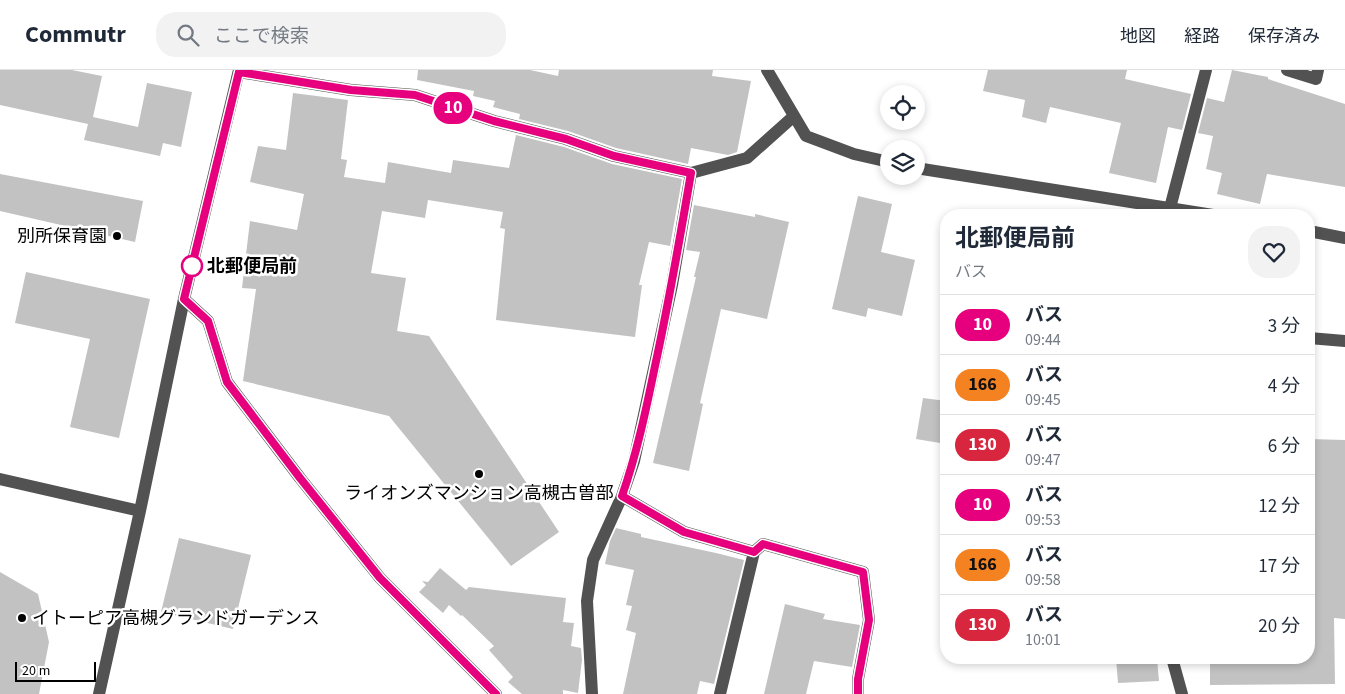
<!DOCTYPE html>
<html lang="ja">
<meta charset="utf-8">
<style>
body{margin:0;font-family:"Source Sans 3","Noto Sans JP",sans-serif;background:#f2f2f3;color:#1f2937;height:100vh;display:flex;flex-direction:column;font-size:19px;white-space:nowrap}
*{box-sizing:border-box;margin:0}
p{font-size:16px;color:#747a83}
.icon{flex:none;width:28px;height:28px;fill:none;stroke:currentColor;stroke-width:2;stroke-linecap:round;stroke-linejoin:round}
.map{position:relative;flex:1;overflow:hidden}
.sheet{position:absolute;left:940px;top:139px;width:375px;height:455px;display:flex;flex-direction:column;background:#fff;border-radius:20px;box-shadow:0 2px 8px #0003}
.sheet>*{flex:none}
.badge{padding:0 10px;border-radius:16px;font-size:18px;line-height:32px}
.fabs{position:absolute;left:880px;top:15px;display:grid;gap:10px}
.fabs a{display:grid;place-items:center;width:45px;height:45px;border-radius:50%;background:#fff;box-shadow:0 2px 8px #0003;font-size:25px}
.scale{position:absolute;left:15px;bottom:12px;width:81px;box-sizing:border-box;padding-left:5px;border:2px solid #000;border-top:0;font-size:14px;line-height:18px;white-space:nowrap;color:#000;-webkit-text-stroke:4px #fff;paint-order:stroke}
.map>.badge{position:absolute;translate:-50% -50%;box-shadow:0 0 0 2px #fff}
.round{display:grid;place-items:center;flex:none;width:52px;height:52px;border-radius:20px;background:#f2f2f3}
.summary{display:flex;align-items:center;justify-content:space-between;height:85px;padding:0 15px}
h1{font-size:24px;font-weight:700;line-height:38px}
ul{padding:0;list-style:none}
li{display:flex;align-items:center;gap:15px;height:60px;padding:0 15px;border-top:1px solid #e0e1e3}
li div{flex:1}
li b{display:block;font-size:19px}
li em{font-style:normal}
li .badge{min-width:55px;font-weight:700;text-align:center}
header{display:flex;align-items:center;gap:30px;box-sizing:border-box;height:70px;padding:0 25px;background:#fff;border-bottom:1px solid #e0e1e3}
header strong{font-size:24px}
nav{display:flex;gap:28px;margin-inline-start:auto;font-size:18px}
.search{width:350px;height:45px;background:#f2f2f3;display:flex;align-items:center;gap:12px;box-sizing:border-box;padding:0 18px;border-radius:20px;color:#747a83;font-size:19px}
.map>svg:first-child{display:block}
.building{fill:#c2c2c2}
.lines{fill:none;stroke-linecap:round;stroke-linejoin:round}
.minor{stroke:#525252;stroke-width:12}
.line-casing{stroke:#fff;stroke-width:11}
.line{stroke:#e6007e;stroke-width:8}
.poi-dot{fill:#000;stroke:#fff;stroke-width:2}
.stop-dot{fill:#fff;stroke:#e6007e;stroke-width:2.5}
.labels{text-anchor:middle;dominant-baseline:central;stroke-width:5;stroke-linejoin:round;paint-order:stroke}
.poi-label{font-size:18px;fill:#000;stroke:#fff;text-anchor:end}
.stop-label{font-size:18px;font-weight:bold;fill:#000;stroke:#fff;text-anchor:start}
</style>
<header>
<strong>Commutr</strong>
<div class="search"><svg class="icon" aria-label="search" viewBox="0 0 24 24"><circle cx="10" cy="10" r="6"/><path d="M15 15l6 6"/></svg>ここで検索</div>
<nav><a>地図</a><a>経路</a><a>保存済み</a></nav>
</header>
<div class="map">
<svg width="1345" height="624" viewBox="0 0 1345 624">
<rect width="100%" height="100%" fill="#fff"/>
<path class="building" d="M 0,0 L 72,0 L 102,6 L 93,47 L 138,57 L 147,13 L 192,22 L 181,77 L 163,73 L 160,86 L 84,70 L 88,54 L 0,35 Z
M 418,0 L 530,0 L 558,6 L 559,0 L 713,0 L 712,6 L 751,11 L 737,82 L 728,85 L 691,78 L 688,94 L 616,78 L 568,61 L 519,49 L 520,44 L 493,37 L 495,31 L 473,26 L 474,21 L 417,10 Z
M 988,0 L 1127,0 L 1125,9 L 1191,24 L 1182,60 L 1168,57 L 1156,113 L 1109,103 L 1121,53 L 1050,37 L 1046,53 L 1022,47 L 1025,30 L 983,21 Z
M 1232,0 L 1268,7 L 1268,9 L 1345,34 L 1345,117 L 1267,104 L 1260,134 L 1217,124 L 1222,103 L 1206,99 L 1213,66 L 1198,63 L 1207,28 L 1224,32 Z
M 293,23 L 348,30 L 341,89 L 347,90 L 344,107 L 385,113 L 388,92 L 451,103 L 453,90 L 509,98 L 516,65 L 564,77 L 612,94 L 682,109 L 670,176 L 649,172 L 639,215 L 642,215 L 635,267 L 496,250 L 505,159 L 500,158 L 503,142 L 428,130 L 425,148 L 382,141 L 371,203 L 406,208 L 397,261 L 429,266 L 559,462 L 511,496 L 389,346 L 243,311 L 256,219 L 242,218 L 250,151 L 297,160 L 304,124 L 250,112 L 258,76 L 286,80 Z
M 0,104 L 143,131 L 135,172 L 0,141 Z
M 858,126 L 892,134 L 881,182 L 915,190 L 902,246 L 868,238 L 866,247 L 832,239 Z
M 694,135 L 755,147 L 755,144 L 789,152 L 767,249 L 721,239 L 700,333 L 703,334 L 689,401 L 653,393 L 696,207 L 694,207 L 700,182 L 686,180 Z
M 26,202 L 150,229 L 119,368 L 70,357 L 90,269 L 15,253 Z
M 923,328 L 946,331 L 946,372 L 941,371 L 940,373 L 916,369 Z
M 1309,369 L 1345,370 L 1345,549 L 1334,548 L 1335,614 L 1210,615 L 1210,588 L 1309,588 Z
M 616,458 L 641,464 L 641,467 L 716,483 L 744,490 L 714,614 L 700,611 L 697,624 L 623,624 L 636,563 L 626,560 L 632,536 L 626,535 L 634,500 L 605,494 L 610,471 Z
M 179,468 L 251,485 L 233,559 L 161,542 Z
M 440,498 L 466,520 L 469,517 L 566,528 L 563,552 L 574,553 L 571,576 L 581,578 L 582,590 L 578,623 L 563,620 L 563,624 L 522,624 L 508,612 L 513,607 L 489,580 L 494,576 L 462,545 L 461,546 L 449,535 L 443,543 L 419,522 L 426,515 L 422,511 L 428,512 Z
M 0,502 L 38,524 L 49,572 L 39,624 L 0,624 Z
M 785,534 L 825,544 L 823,549 L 860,555 L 852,597 L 814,591 L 806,624 L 764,624 Z
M 1116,588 L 1157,588 L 1159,611 L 1118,613 Z"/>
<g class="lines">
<path class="minor" d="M 767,0 L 806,66 L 854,84 L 889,92
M 1287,0 L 1316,9 L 1318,0
M 239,2 L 351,20 L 415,25 L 494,51 L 566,69 L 614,86 L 691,103 L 747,88 L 794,46
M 916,98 L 1213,145
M 1170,138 L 1206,0
M 1309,161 L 1345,168
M 184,229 L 208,251 L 227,312 L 300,408 L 380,508 L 496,624
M 1309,268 L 1345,271
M 0,409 L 140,441
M 622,426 L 684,462 L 754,482 L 720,624
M 754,482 L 763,474 L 863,502 L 869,550 L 858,609 L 858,624
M 1172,588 L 1182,624
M 99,624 L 140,441 L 184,229 L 239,0
M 592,624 L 587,531 L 593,490 L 622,426 L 634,391 L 672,215 L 691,103"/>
</g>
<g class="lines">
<defs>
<path id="line" d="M 496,624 L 380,508 L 300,408 L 227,312 L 208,251 L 184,229 L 239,2 L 351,20 L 415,25 L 494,51 L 566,69 L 614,86 L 691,103 C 680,168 669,232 655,296 C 646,340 637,383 622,426 L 684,462 L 754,482 L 763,474 L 863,502 L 869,550 L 858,609 L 858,624"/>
</defs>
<use href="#line" class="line-casing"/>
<use href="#line" class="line"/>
</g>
<g class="poi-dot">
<circle cx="117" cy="166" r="5"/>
<circle cx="479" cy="404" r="5"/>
<circle cx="22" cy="548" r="5"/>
</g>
<circle class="stop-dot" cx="192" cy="196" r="10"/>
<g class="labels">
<g class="poi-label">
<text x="107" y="166">別所保育園</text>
<text x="479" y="423" text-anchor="middle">ライオンズマンション高槻古曽部</text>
<text x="32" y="548" text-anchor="start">イトーピア高槻グランドガーデンス</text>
</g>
<g class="stop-label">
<text x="207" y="196">北郵便局前</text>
</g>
</g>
</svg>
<div class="fabs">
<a><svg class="icon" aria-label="locate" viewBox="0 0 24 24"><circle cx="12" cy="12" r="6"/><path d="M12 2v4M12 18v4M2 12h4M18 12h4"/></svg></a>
<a><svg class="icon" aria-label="layers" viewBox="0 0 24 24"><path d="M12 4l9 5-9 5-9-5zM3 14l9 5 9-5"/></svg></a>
</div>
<div class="scale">20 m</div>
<b class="badge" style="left:453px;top:38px;background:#e6007e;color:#fff">10</b>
<section class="sheet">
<div class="summary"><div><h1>北郵便局前</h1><p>バス</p></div><a class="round"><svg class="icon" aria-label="heart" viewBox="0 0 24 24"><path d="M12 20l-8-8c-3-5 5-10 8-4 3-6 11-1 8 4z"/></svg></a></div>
<ul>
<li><span class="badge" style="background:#e6007e;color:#fff">10</span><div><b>バス</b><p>09:44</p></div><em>3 分</em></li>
<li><span class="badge" style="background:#f58220;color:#111">166</span><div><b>バス</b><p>09:45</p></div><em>4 分</em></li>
<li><span class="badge" style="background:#d7263d;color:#fff">130</span><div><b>バス</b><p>09:47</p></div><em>6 分</em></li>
<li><span class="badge" style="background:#e6007e;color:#fff">10</span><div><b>バス</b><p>09:53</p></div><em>12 分</em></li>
<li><span class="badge" style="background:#f58220;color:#111">166</span><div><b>バス</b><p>09:58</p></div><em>17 分</em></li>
<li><span class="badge" style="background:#d7263d;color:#fff">130</span><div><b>バス</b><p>10:01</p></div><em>20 分</em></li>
</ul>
</section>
</div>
